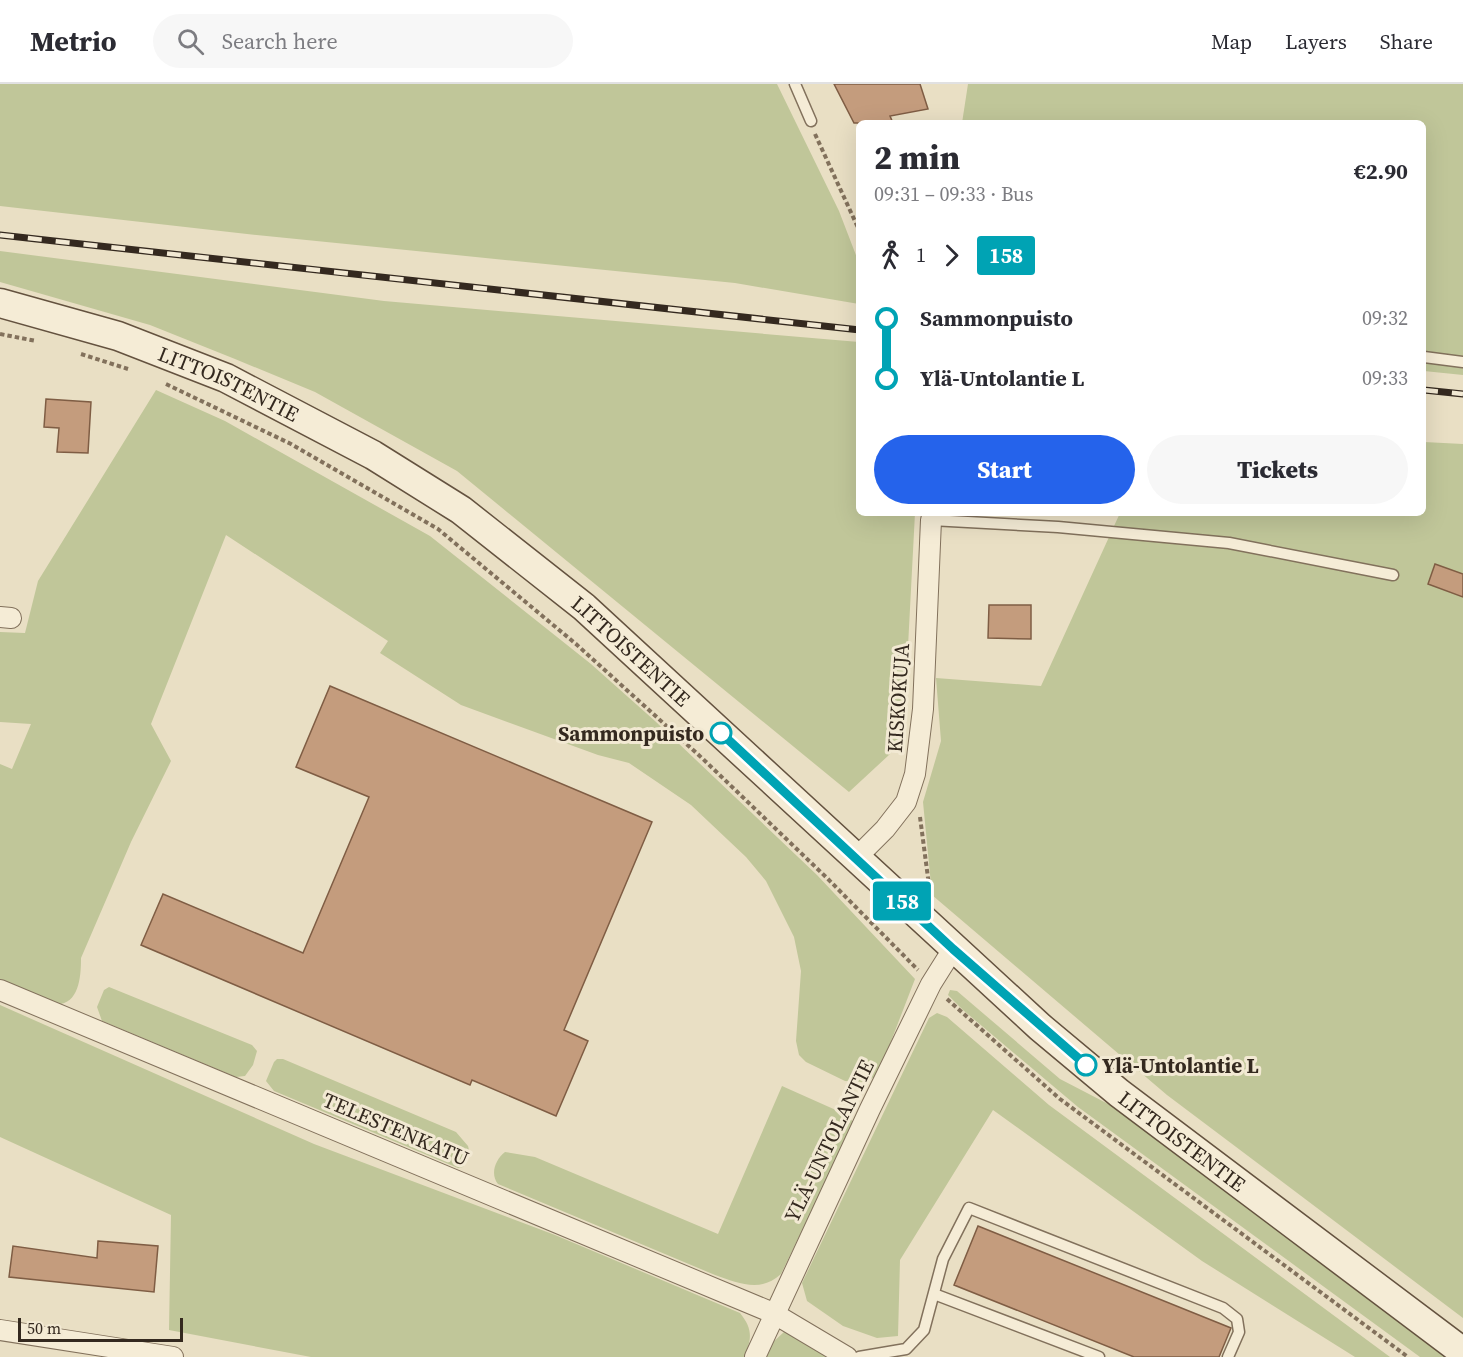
<!DOCTYPE html>
<meta charset="utf-8">
<style>
body{margin:0;font-family:"Source Serif 4",serif;background:#f7f7f7;color:#2b2b33;height:100vh;display:flex;flex-direction:column;font-size:22px;white-space:nowrap}
*{box-sizing:border-box;margin:0}
p{font-size:20px;color:#7c7c81}
.icon{flex:none;width:33px;height:33px;fill:none;stroke:currentColor;stroke-width:2;stroke-linecap:round;stroke-linejoin:round}
.map{position:relative;flex:1;overflow:hidden}
.details{position:absolute;left:856px;top:36px;width:570px;height:396px;display:flex;flex-direction:column;background:#fff;border-radius:9px;box-shadow:0 6px 24px #0002}
.details>*{flex:none}
.badge{padding:0 12px;border-radius:4px;font-size:21px;line-height:39px}
.scale{position:absolute;left:18px;bottom:15px;width:165px;box-sizing:border-box;padding-left:6px;border:3px solid #34291f;border-top:0;font-size:16px;line-height:21px;white-space:nowrap;color:#34291f;-webkit-text-stroke:4px #f2e9d3;paint-order:stroke}
.map>.badge{position:absolute;translate:-50% -50%;box-shadow:0 0 0 3px #fff}
.legs{display:flex;align-items:center;gap:9px;height:66px;padding:0 18px;font-size:20px}
.legs p{margin-inline-start:auto}
.summary{display:flex;align-items:center;justify-content:space-between;height:102px;padding:0 18px}
h1{font-size:33px;font-weight:800;line-height:45px}
.button{display:flex;gap:12px;margin-top:auto;padding:12px 18px}
.button a{flex:1;height:69px;border-radius:36px;background:#2563eb;color:#fff;font-size:24px;font-weight:800;line-height:69px;text-align:center}
.button a+a{background:#f7f7f7;color:#2b2b33}
ul{padding:0 18px;list-style:none}
li{display:flex;align-items:center;gap:21px;height:60px;font-size:22px}
li i{display:grid;place-items:center;width:9px;height:100%;margin:0 8px;background:currentColor}
li i::after{content:'';width:15px;height:15px;margin:-8px;border:4px solid;border-radius:50%;background:#fff}
li p{margin-inline-start:auto}
li:first-child i{background:linear-gradient(#0000 50%,currentColor 0)}
li:last-child i{background:linear-gradient(currentColor 50%,#0000 0)}
header{display:flex;align-items:center;gap:36px;box-sizing:border-box;height:84px;padding:0 30px;background:#fff;border-bottom:2px solid #e1e1e2}
header strong{font-size:28px}
nav{display:flex;gap:33px;margin-inline-start:auto;font-size:21px}
.search{width:420px;height:54px;background:#f7f7f7;display:flex;align-items:center;gap:15px;box-sizing:border-box;padding:0 21px;border-radius:33px;color:#7c7c81;font-size:22px}
.map>svg:first-child{display:block}
.green{fill:#c0c699}
.building{fill:#c49c7d;stroke:#7f5d44;stroke-width:1.5}
.lines{fill:none;stroke-linecap:round;stroke-linejoin:round}
.lane-casing{stroke:#82715c;stroke-width:13}
.street-casing{stroke:#82715c;stroke-width:22}
.secondary-casing{stroke:#64523f;stroke-width:31}
.path{stroke:#82715c;stroke-width:4;stroke-dasharray:4.5 3;stroke-linecap:butt}
.lane{stroke:#f5ecd6;stroke-width:10}
.street{stroke:#f5ecd6;stroke-width:20}
.secondary{stroke:#f5ecd6;stroke-width:28}
.rail-casing{stroke:#34291f;stroke-width:7}
.rail{stroke:#f2e9d3;stroke-width:4.5;stroke-dasharray:14;stroke-linecap:butt}
.line-1-casing{stroke:#fff;stroke-width:14}
.line-1{stroke:#00a3b4;stroke-width:9}
.stop-1-dot{fill:#fff;stroke:#00a3b4;stroke-width:3}
.labels{text-anchor:middle;dominant-baseline:central;stroke-width:6;stroke-linejoin:round;paint-order:stroke}
.street-label{font-size:21px;fill:#34291f;stroke:#f2e9d3}
.stop-label{font-size:21px;font-weight:bold;fill:#34291f;stroke:#f2e9d3;text-anchor:end}
</style>
<header>
<strong>Metrio</strong>
<div class="search"><svg class="icon" aria-label="search" viewBox="0 0 24 24"><circle cx="10" cy="10" r="6"/><path d="M15 15l6 6"/></svg>Search here</div>
<nav><a>Map</a><a>Layers</a><a>Share</a></nav>
</header>
<div class="map">
<svg width="1463" height="1273" viewBox="0 0 1463 1273">
<rect width="100%" height="100%" fill="#e9dfc4"/>
<path class="green" d="M 0,0 L 777,0 L 839,127 L 859,179 L 859,220 L 735,199 L 247,150 L 0,122 Z
M 968,0 L 1463,0 L 1463,291 L 1424,287 L 1424,39 L 962,39 Z
M 0,167 L 384,217 L 859,258 L 860,429 L 915,429 L 903,658 L 849,708 L 457,387 L 315,308 L 235,275 L 150,241 L 0,198 Z
M 156,306 L 225,337 L 430,452 L 591,580 L 655,637 L 817,791 L 915,895 L 878,991 L 865,998 L 845,997 L 806,978 L 799,971 L 796,957 L 801,887 L 794,853 L 766,797 L 746,773 L 691,721 L 629,679 L 598,671 L 461,621 L 380,569 L 388,557 L 226,451 L 151,640 L 171,677 L 131,758 L 81,874 C 81,890 80,916 61,920 L 0,895 L 0,680 L 12,685 L 31,640 L 0,638 L 0,548 L 25,549 L 38,497 Z
M 1424,358 L 1463,360 L 1463,1234 L 1167,1011 L 932,811 L 923,718 L 941,657 L 936,594 L 1041,602 L 1120,429 L 1424,429 Z
M 109,903 L 252,961 L 257,967 L 253,981 L 245,992 L 236,993 L 102,937 L 97,923 L 104,906 Z
M 950,906 L 957,907 L 1060,995 L 1114,1023 L 1446,1273 L 1420,1273 L 1078,1023 L 963,926 L 948,911 Z
M 0,921 L 314,1060 L 555,1151 L 740,1229 C 753,1245 752,1255 744,1273 L 311,1273 L 169,1246 L 171,1131 L 0,1053 Z
M 937,929 L 947,933 L 1049,1021 L 1390,1273 L 1355,1273 L 1202,1177 L 993,1026 L 900,1176 L 898,1252 L 877,1254 L 843,1242 L 807,1217 L 802,1199 L 929,934 Z
M 277,975 L 283,975 L 456,1048 L 468,1062 L 470,1070 L 463,1083 L 458,1084 L 274,1007 L 266,997 L 274,978 Z
M 782,1002 L 847,1031 L 854,1039 L 781,1190 C 761,1209 738,1199 715,1191 L 498,1100 C 490,1090 495,1076 505,1068 L 535,1073 L 718,1150 Z
M 785,1247 L 834,1273 L 765,1273 L 769,1262 Z"/>
<path class="building" d="M 834,0 L 920,0 L 928,25 L 890,32 L 893,39 L 854,39 Z
M 46,315 L 91,318 L 88,369 L 57,368 L 59,344 L 44,343 Z
M 1435,480 L 1463,490 L 1463,513 L 1428,500 Z
M 989,521 L 1031,521 L 1031,555 L 988,554 Z
M 330,602 L 652,738 L 564,946 L 588,957 L 556,1032 L 472,996 L 470,1001 L 141,861 L 163,810 L 303,869 L 369,713 L 296,683 Z
M 978,1142 L 1231,1244 L 1219,1273 L 1134,1273 L 954,1201 Z
M 98,1157 L 158,1162 L 154,1208 L 9,1193 L 13,1162 L 97,1174 Z"/>
<g class="lines">
<defs>
<path id="lane" d="M 795,0 L 811,37
M 1424,273 L 1463,278
M 931,436 L 1058,443 L 1229,459 L 1393,491
M 934,1210 L 1099,1273
M 859,1273 L 906,1265 L 924,1246 L 943,1175 L 969,1124 L 1223,1224 L 1237,1235 L 1239,1248 L 1228,1273"/>
<path id="street" d="M 0,533 L 11,534
M 856,774 L 885,745 L 906,718 L 915,690 L 923,625 L 931,436
M 0,906 L 773,1229 L 847,1273
M 0,1246 L 173,1273
M 755,1273 L 870,1025 L 931,900 L 953,865"/>
<g id="secondary">
<path id="s1" d="M 0,219 L 118,252 L 226,294 L 373,371 L 461,426 L 584,523 L 1040,943 L 1119,1009 L 1463,1268"/>
</g>
</defs>
<use href="#lane" class="lane-casing"/>
<use href="#street" class="street-casing"/>
<use href="#secondary" class="secondary-casing"/>
<path class="path" d="M 815,50 L 860,148
M 0,250 L 36,257
M 81,270 L 128,285
M 166,300 L 291,360 L 438,445 L 576,560 L 703,675 L 828,795 L 918,886
M 920,733 L 930,809
M 947,915 L 1060,1015 L 1408,1273"/>
<use href="#lane" class="lane"/>
<use href="#street" class="street"/>
<use href="#secondary" class="secondary"/>
<defs>
<path id="rail" d="M 0,151 L 860,246
M 1424,306 L 1463,310"/>
</defs>
<use href="#rail" class="rail-casing"/>
<use href="#rail" class="rail"/>
</g>
<g class="lines">
<defs>
<path id="line-1" d="M 721,649 L 953,865 L 1086,981"/>
</defs>
<use href="#line-1" class="line-1-casing"/>
<use href="#line-1" class="line-1"/>
</g>
<g class="stop-1-dot">
<circle cx="721" cy="649" r="10"/>
<circle cx="1086" cy="981" r="10"/>
</g>
<g class="labels">
<g class="street-label">
<text stroke="none"><textPath href="#s1" startOffset="243">LITTOISTENTIE</textPath></text>
<text stroke="none"><textPath href="#s1" startOffset="729">LITTOISTENTIE</textPath></text>
<text transform="translate(898 614) rotate(-86)">KISKOKUJA</text>
<text transform="translate(396 1045) rotate(23)">TELESTENKATU</text>
<text stroke="none"><textPath href="#s1" startOffset="1467">LITTOISTENTIE</textPath></text>
<text transform="translate(829 1057) rotate(-64)">YLÄ-UNTOLANTIE</text>
</g>
<g class="stop-label">
<text x="704" y="649">Sammonpuisto</text>
<text x="1102" y="981" text-anchor="start">Ylä-Untolantie L</text>
</g>
</g>
</svg>
<div class="scale">50 m</div>
<b class="badge" style="left:902px;top:817px;background:#00a3b4;color:#fff">158</b>
<section class="details">
<div class="summary"><div><h1>2 min</h1><p>09:31 – 09:33 · Bus</p></div><b>€2.90</b></div>
<div class="legs"><svg class="icon" aria-label="walk" viewBox="0 0 24 24"><circle cx="13" cy="4" r="2"/><path d="M13 8l-2 6 4 7M11 14l-3 7M7 12l3-4h3l4 4"/></svg>1<svg class="icon" aria-label="forward" viewBox="0 0 24 24"><path d="M9 5l7 7-7 7"/></svg><b class="badge" style="background:#00a3b4;color:#fff">158</b></div>
<ul>
<li><i style="color:#00a3b4"></i><b>Sammonpuisto</b><p>09:32</p></li>
<li><i style="color:#00a3b4"></i><b>Ylä-Untolantie L</b><p>09:33</p></li>
</ul>
<div class="button"><a>Start</a><a>Tickets</a></div>
</section>
</div>
